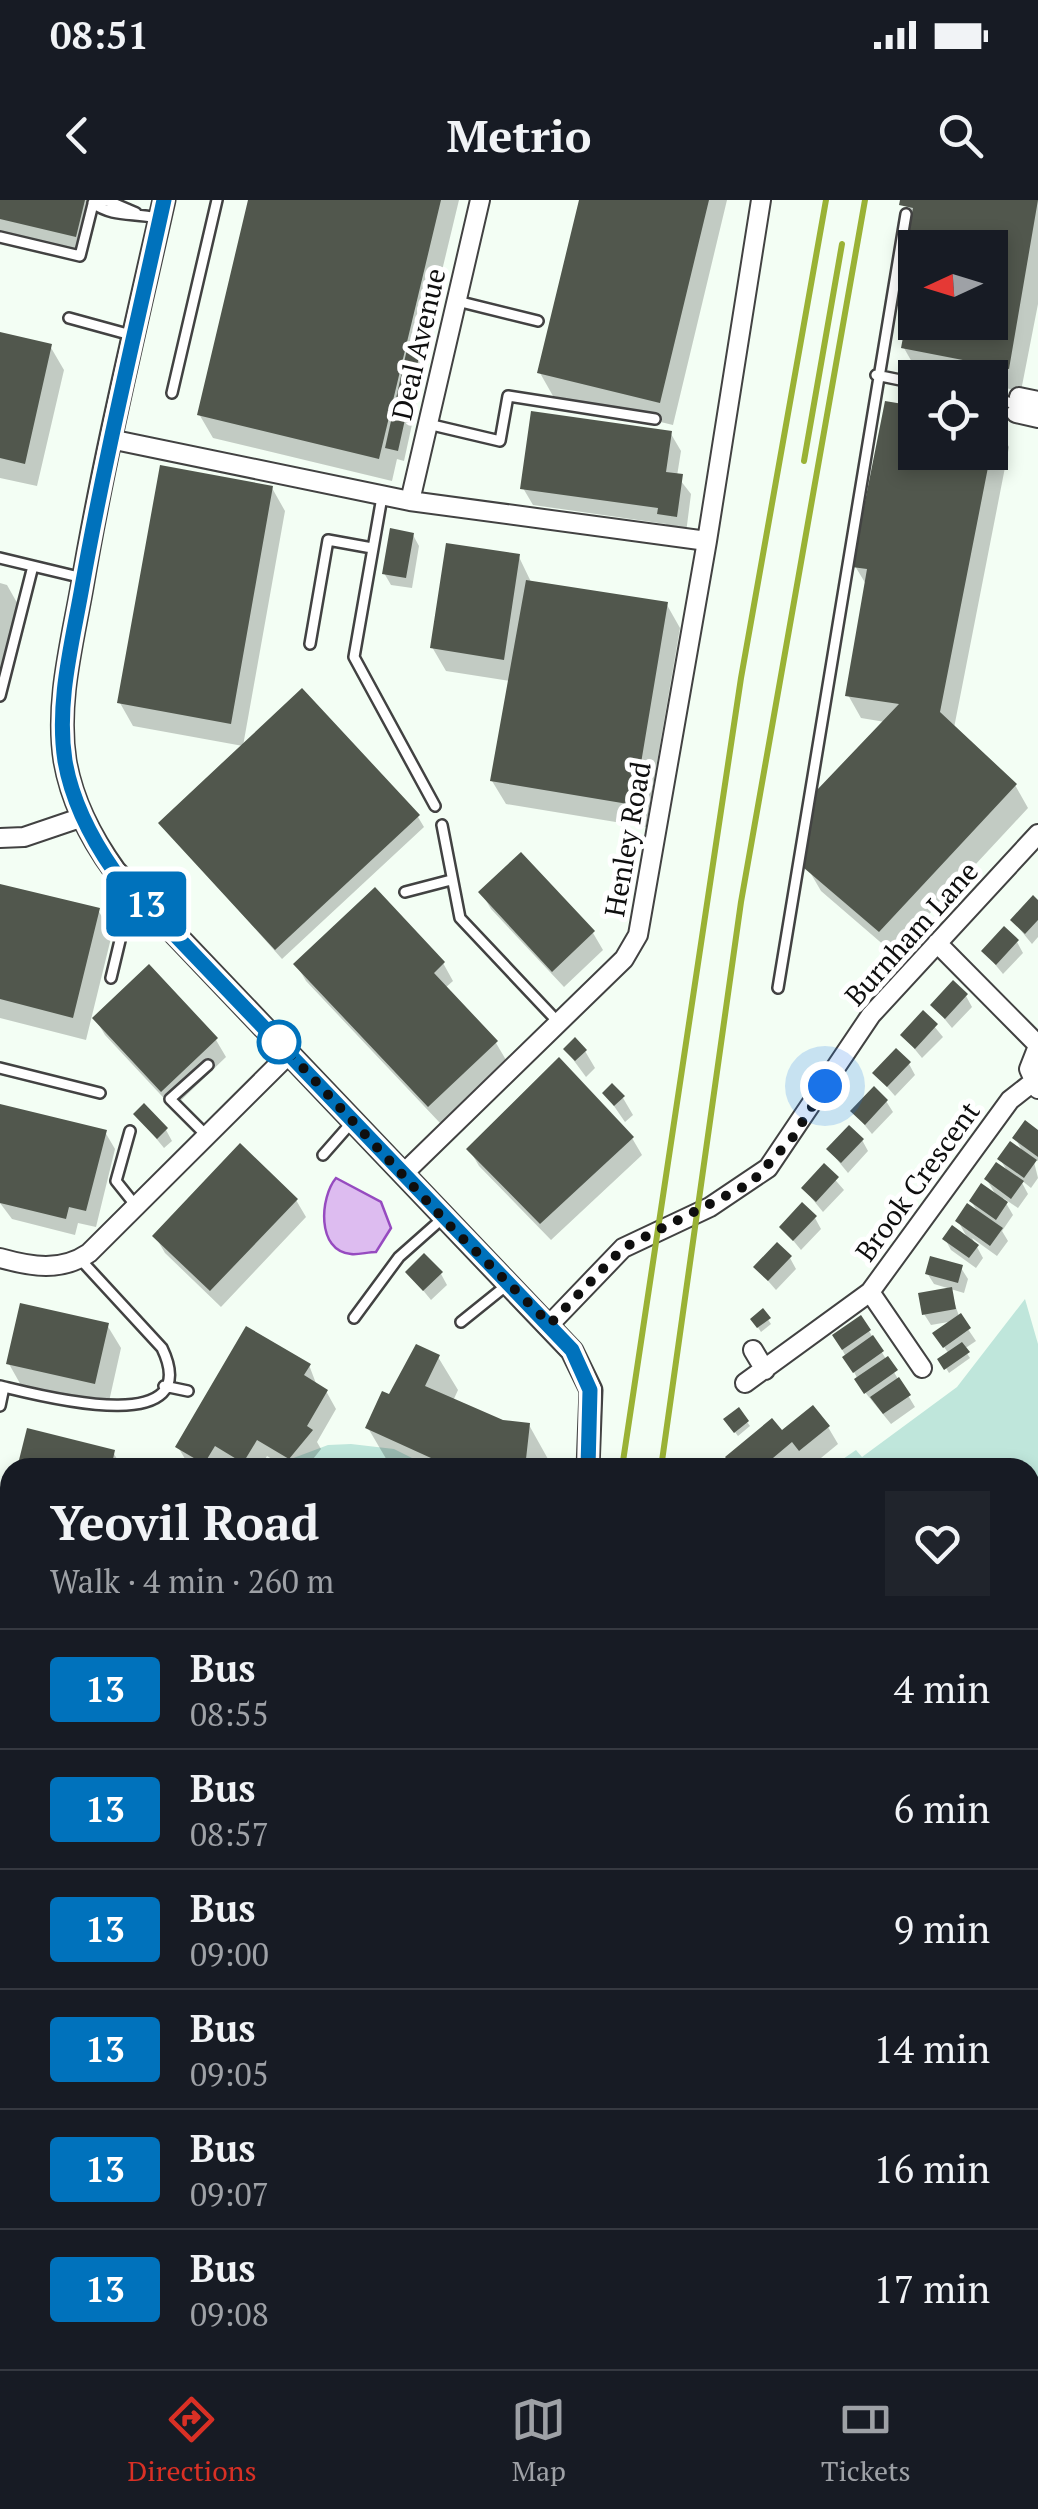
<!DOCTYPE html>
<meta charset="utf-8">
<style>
body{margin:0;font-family:"PT Serif",serif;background:#20242c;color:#f1f3f6;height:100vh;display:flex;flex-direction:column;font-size:38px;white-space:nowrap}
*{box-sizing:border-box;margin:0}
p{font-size:32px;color:#9ea1a6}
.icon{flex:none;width:55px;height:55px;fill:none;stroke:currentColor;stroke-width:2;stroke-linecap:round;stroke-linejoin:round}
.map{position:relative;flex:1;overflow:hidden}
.panel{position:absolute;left:0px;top:1258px;width:1040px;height:912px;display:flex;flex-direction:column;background:#171b24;border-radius:30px 30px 0 0;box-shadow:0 5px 15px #0003}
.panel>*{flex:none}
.badge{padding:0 20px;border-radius:8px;font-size:35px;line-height:65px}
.needle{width:65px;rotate:266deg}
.fabs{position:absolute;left:898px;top:30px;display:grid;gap:20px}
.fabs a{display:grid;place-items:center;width:110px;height:110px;border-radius:0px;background:#171b24;box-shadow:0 5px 15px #0003;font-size:50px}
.you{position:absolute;width:50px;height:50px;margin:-25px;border:8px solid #fff;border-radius:50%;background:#1a73e8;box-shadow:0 0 0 15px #1a73e833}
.map>.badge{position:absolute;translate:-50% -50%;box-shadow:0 0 0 5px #fff}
.round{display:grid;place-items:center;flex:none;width:105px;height:105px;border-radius:0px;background:#20242c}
.summary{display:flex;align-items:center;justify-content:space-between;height:170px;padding:0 50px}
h1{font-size:48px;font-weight:700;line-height:75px}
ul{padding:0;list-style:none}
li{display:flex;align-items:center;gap:30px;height:120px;padding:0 50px;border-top:2px solid #363941}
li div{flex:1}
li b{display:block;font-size:38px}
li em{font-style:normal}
li .badge{min-width:110px;font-weight:700;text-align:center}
.status{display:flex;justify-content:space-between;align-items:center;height:70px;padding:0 50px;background:#171b24;direction:ltr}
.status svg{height:28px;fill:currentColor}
header{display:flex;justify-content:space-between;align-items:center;height:130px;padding:0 50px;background:#171b24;font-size:45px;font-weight:700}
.tabs{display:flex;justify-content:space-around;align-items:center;height:140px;border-top:2px solid #363941;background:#171b24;font-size:28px;color:#9ea1a6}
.tabs a{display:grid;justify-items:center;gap:5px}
.tabs .current{color:#d93025}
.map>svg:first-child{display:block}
.green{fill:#bfe6db}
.forest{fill:#a0d5ca}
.water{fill:#ddbcf0;stroke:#964bc0;stroke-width:2.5}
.shadow{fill:#0003;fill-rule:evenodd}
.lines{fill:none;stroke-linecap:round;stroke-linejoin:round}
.stream{stroke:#964bc0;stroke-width:6}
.building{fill:#51574d}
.service-casing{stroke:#424242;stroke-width:14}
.minor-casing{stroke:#424242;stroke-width:22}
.tertiary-casing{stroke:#424242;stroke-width:25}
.service{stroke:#fff;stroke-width:9}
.minor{stroke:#fff;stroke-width:18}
.tertiary{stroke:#fff;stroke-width:20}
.rail{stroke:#9ab235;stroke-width:6}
.line-casing{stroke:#fff;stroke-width:22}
.line{stroke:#0072bc;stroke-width:15}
.walk{stroke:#0f0f0f;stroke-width:10;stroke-dasharray:0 18}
.stop-dot{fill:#fff;stroke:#0072bc;stroke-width:5}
.labels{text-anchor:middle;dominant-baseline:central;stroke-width:10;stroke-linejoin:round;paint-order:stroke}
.street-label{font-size:28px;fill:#0f0f0f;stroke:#fff}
</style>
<div class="status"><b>08:51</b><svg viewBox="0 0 49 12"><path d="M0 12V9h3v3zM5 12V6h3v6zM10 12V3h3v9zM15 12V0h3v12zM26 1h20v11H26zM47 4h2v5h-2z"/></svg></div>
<header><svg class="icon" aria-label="back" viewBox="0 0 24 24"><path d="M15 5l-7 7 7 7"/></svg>Metrio<svg class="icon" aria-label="search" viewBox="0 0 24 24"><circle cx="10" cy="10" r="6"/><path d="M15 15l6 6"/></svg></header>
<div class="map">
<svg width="1038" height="2169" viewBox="0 0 1038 2169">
<rect width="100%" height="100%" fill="#f3fef4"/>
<path class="green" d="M 1025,1099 L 1038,1144 L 1038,1877 L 1030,1877 L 1030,1268 L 830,1268 L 856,1250 L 862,1257 L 957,1187 Z
M 351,1244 L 394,1249 L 430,1267 L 267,1268 L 328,1245 Z"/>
<path class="forest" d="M 10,1323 L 10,1673 L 0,1673 L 0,1325 Z"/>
<path class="water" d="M 336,978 L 381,1002 L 391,1028 L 376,1052 C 368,1052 358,1055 351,1054 C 316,1051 320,997 336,978 Z"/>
<path class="shadow" d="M 0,0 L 98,0 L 85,53 L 0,33 Z
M 250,0 L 459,0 L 421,158 L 425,165 L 404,261 L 397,259 L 392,281 L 213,238 L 199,214 Z
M 582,0 L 727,0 L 673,225 L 553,196 L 540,173 Z
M 903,0 L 1038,0 L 1038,104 L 1021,191 L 990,185 L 990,178 L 917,171 L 904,148 L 914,94 L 903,75 L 913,23 ZM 915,48 L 990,48 L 990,122 L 915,122 Z
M 0,135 L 50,146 L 64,170 L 37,286 L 0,278 Z
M 915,209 L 915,252 L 990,252 L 990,223 L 996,224 L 1009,247 L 954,528 L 1015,585 L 1028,608 L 893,753 L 821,691 L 807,667 L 885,522 L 861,518 L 848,495 L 867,386 L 855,366 Z
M 671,234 L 681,251 L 677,276 L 691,294 L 686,333 L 670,331 L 666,324 L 533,305 L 523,288 Z
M 272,288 L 285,311 L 243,546 L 133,526 L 120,503 Z
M 413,335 L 419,346 L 412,388 L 391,385 L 384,373 Z
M 519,357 L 532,384 L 667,405 L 680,428 L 646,627 L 506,604 L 492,581 L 510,481 L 446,471 L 432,447 Z
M 0,383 L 7,385 L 20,408 L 0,490 Z
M 418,617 L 424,627 L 282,759 L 161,623 Z
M 520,655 L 593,733 L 603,750 L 564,787 L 491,709 L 481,692 Z
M 0,686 L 98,710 L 112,734 L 86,840 L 0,818 Z
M 1038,703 L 1038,737 L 1032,744 L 1013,721 Z
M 1017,742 L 1023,753 L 1003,774 L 984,751 Z
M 443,763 L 453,781 L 445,788 L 496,843 L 506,860 L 440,923 L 306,781 L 296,764 Z
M 148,768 L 216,840 L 226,857 L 173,908 L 105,835 L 95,818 Z
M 966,796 L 972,807 L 952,828 L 933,805 Z
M 924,814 L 943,837 L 922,858 L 903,835 Z
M 566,850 L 585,851 L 595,868 L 586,877 Z
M 909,864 L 915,875 L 895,896 L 875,873 Z
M 605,893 L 623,898 L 633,915 L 625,922 Z
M 886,901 L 893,912 L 872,934 L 853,911 Z
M 0,906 L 105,932 L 115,949 L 96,1027 L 78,1023 L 75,1035 L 12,1019 L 0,1003 Z
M 136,914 L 166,930 L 172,941 L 164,948 Z
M 1038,933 L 1038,961 L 1033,958 L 1038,978 L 1031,988 L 1020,979 L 1028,994 L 1018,1008 L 1003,998 L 1013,1015 L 1002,1031 L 1008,1041 L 997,1056 L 972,1038 L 983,1058 L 976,1068 L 951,1050 L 945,1039 L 969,1041 L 958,1021 L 979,1014 L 971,1001 L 997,997 L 987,980 L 1009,974 L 1000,959 L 1024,954 L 1015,938 Z
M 632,938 L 642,955 L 551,1040 L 479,966 L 469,949 Z
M 862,940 L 868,951 L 848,973 L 829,950 Z
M 824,967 L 844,990 L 823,1012 L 804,989 Z
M 296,1000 L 306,1017 L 221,1107 L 165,1053 L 155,1036 Z
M 815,1018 L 821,1029 L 801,1050 L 782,1027 Z
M 790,1058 L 796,1069 L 776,1090 L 756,1067 Z
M 961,1068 L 968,1079 L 964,1093 L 934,1084 L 927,1073 Z
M 408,1072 L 441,1074 L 447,1085 L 431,1100 Z
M 950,1090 L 959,1116 L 976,1141 L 964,1149 L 970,1158 L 949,1173 L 941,1160 L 949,1154 L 935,1134 L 954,1121 L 931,1125 L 924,1114 Z
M 763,1112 L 771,1124 L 761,1132 L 753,1120 Z
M 107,1125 L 121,1148 L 108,1206 L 22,1187 L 9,1164 Z
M 869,1131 L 915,1207 L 891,1224 L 864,1191 L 835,1136 Z
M 438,1157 L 458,1190 L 453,1201 L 503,1223 L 529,1225 L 548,1259 L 548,1268 L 399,1268 L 388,1262 L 368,1228 L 390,1197 Z
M 309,1165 L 317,1186 L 326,1191 L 336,1209 L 317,1242 L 321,1249 L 306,1268 L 287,1268 L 267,1256 L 260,1268 L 234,1268 L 225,1262 L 222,1268 L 188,1264 L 178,1247 Z
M 747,1222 L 750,1226 L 738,1236 L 729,1224 Z
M 828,1227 L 838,1244 L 810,1267 L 803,1258 L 791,1268 L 734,1268 L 782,1234 Z
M 113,1252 L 122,1268 L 20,1268 Z
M 7,1830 L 10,1884 L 7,1886 L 0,1873 L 0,1834 Z
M 0,1918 L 7,1931 L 0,1934 Z
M 9,1935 L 10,1946 L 0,1951 L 0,1940 Z
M 1030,1949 L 1038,1949 L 1038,1980 L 1030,1980 Z
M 192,2160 L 211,2160 L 214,2169 L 197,2169 Z
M 225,2160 L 248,2160 L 250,2169 L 229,2169 Z
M 269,2160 L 294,2160 L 297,2169 L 259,2169 Z
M 455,2160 L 497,2160 L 498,2169 L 432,2169 Z
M 690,2160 L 719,2160 L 720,2169 L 690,2169 Z
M 800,2160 L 831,2160 L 831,2169 L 800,2169 Z"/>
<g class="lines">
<path class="stream" d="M 0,1383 L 10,1392"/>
</g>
<path class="building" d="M 0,0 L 85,0 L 76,37 L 0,19 Z
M 248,0 L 441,0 L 379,259 L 197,215 Z
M 579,0 L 709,0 L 660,203 L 537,173 Z
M 900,0 L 1038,0 L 1009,169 L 901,148 L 913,85 L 915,122 L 990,122 L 990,48 L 915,48 L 915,78 L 900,75 L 913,8 L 899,5 Z
M 0,132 L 52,144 L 25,264 L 0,258 Z
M 407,149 L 420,152 L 398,251 L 385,248 Z
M 885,201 L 915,206 L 915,252 L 991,252 L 940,512 L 1017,584 L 879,732 L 804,668 L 816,591 L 899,504 L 845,496 L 867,369 L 852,367 Z
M 531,211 L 672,231 L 666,272 L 683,274 L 677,317 L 657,314 L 658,308 L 520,289 Z
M 160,265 L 273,286 L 231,524 L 117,503 Z
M 390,328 L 414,333 L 406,378 L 382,374 Z
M 446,343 L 520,354 L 504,460 L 430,448 Z
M 526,380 L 668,402 L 634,605 L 490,581 Z
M 302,488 L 420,615 L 275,750 L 158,623 Z
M 521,652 L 595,731 L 552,772 L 478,692 Z
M 0,684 L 100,708 L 73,818 L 0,799 Z
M 375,687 L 445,762 L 434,773 L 498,841 L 428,907 L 293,764 Z
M 1033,695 L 1038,700 L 1038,720 L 1025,734 L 1010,720 Z
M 1004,726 L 1019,740 L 996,765 L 981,751 Z
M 149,764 L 218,838 L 161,892 L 92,818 Z
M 953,780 L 968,794 L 945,819 L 930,805 Z
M 923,810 L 938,824 L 915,849 L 900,835 Z
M 575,837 L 587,850 L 575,861 L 563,849 Z
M 896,848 L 911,862 L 887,887 L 872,873 Z
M 559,857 L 634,937 L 540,1024 L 466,949 Z
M 612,883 L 625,896 L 614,906 L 602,893 Z
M 874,886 L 888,900 L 865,925 L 850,911 Z
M 144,903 L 168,928 L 157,939 L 133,914 Z
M 0,904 L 107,930 L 86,1011 L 69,1007 L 66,1019 L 0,1003 Z
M 1025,920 L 1038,930 L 1038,957 L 1012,938 Z
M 849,925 L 864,939 L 841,963 L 826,949 Z
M 1010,941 L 1037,960 L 1024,978 L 997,959 Z
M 240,943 L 298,999 L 210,1091 L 152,1036 Z
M 996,962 L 1024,981 L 1011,999 L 984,979 Z
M 824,963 L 839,977 L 816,1002 L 801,988 Z
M 981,983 L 1008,1002 L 996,1020 L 969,1001 Z
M 802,1002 L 817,1016 L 793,1041 L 779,1027 Z
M 967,1003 L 1003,1028 L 990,1046 L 955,1021 Z
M 952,1025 L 979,1045 L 969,1058 L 942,1039 Z
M 777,1042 L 792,1056 L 768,1081 L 753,1067 Z
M 424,1053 L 443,1072 L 423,1091 L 405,1072 Z
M 930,1056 L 963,1065 L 958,1083 L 925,1074 Z
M 952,1087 L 956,1109 L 922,1115 L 918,1093 Z
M 20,1103 L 109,1123 L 95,1184 L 6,1164 Z
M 763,1108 L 771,1118 L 757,1128 L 750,1119 Z
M 961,1113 L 971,1128 L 943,1148 L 932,1133 Z
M 861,1115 L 871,1130 L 842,1150 L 832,1135 Z
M 246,1126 L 311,1164 L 304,1175 L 328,1190 L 307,1226 L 313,1230 L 289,1259 L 257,1240 L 243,1263 L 215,1246 L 204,1264 L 175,1247 Z
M 873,1135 L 884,1151 L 853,1173 L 842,1157 Z
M 962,1142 L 970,1152 L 944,1170 L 937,1159 Z
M 416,1144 L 440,1155 L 425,1186 L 503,1220 L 530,1223 L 525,1268 L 453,1268 L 365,1228 L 382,1191 L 389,1194 Z
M 888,1156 L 898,1170 L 864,1194 L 854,1179 Z
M 899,1177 L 911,1195 L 883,1214 L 870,1197 Z
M 813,1205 L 830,1226 L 799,1251 L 792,1242 L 761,1268 L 734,1268 L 725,1257 L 772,1218 L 782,1230 Z
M 739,1207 L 749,1221 L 734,1233 L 723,1219 Z
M 27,1228 L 115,1250 L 111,1268 L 17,1268 Z
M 8,1827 L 10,1862 L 0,1867 L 0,1831 Z
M 1038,1945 L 1038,1969 L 1030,1969 L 1030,1946 Z
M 10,1987 L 10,2018 L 5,2020 L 0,1990 Z
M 138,2160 L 172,2160 L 174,2169 L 141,2169 Z
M 266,2160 L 279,2160 L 282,2169 L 258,2169 Z
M 449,2160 L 489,2160 L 488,2169 L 436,2169 Z
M 687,2160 L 711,2160 L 711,2169 L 687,2169 Z
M 798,2160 L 823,2160 L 823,2169 L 798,2169 Z"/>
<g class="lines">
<defs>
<path id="service" d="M 136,13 L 106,0 L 93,3 C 113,18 134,12 157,18
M 0,37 L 80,56 L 94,0
M 457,101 L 538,121
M 69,118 L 131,135
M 876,175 L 915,183
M 172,193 L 217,0
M 990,198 L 1017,204
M 428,224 L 500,241 L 508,196 L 655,219
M 382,297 L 354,457 L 435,606
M 0,358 L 83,378
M 310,444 L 328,340 L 372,348
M 0,496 L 33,366
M 442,625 L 460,718 L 558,822
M 405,692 L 451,680
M 111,778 L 123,728 L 146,705
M 778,788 L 906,14
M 0,868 L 100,893
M 130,931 L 116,981 L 136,1006
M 207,936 L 170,899 L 208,865
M 323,955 L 352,922
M 354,1118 L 399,1057 L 443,1018
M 461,1122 L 507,1085
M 0,1186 C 34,1194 207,1242 162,1148 L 80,1059
M 164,1186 L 188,1191
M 0,1206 L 4,1187
M 1030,1803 L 1038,1801
M 1030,1848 L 1038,1847
M 0,1965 L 10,1960
M 438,2160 L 438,2166 L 455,2160
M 912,2160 L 913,2169
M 310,2164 L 356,2164"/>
<path id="minor" d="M 1019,197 L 1038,201
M 1016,213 L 1038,218
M 110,239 L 410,301 L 707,341
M 410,301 L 480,0
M 0,638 L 24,637 L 83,617
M 937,743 L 1038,845
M 1038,889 L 1029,869 L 1038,846
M 404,973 L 624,759 L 638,735 L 707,341 L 761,0
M 0,1058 C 32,1067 61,1072 89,1053 L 290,853
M 870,1092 L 922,1168
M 550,1124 L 623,1048 L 710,1007 L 768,968 L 871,815 L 1038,634
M 753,1150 L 765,1170
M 745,1183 L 870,1092 L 1010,900 L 1033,882
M 0,1807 L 10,1809
M 1030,2125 L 1038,2124
M 0,2133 L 10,2144
M 754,2160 L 754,2169
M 308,2169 L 310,2160"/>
<path id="tertiary" d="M 164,0 C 135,129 104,257 82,387 C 72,444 56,503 65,561 C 72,601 91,638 115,671 L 572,1151 L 591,1190 L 588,1268
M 1030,1898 L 1038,1898
M 38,2169 L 54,2160"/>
</defs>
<use href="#service" class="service-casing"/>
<use href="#minor" class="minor-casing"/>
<use href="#tertiary" class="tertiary-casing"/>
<use href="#service" class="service"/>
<use href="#minor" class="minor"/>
<use href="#tertiary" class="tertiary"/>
<path class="rail" d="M 804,261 L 842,44
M 622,1268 L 741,478 L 826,0
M 661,1268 L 741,702 L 865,0
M 498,2169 L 499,2160
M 543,2169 L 544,2160
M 568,2169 L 568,2160"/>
</g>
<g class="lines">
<defs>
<path id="line" d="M 164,0 C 136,129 105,257 82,387 C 72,444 56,503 65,561 C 72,601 91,638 114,671 L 572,1150 L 590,1190 L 588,1268"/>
</defs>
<use href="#line" class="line-casing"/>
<use href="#line" class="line"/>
<path class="walk" d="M 279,842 L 452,1028 L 550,1124 L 623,1048 L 751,983 L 793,937 L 825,886"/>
</g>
<circle class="stop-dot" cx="279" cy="842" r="20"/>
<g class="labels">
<g class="street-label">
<text transform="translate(418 144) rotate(-77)">Deal Avenue</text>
<text transform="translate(627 639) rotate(-80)">Henley Road</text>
<text transform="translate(911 733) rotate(-48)">Burnham Lane</text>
<text transform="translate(917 981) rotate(-54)">Brook Crescent</text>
</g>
</g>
</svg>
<div class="fabs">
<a><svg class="needle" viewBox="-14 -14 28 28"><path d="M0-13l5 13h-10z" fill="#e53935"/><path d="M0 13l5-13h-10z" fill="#9ea1a6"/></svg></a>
<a><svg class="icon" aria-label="locate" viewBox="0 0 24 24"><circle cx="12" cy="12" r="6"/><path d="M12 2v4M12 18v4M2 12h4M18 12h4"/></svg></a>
</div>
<div class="you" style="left:825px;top:886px"></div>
<b class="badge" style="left:146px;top:704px;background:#0072bc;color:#fff">13</b>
<section class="panel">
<div class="summary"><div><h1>Yeovil Road</h1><p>Walk · 4 min · 260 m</p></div><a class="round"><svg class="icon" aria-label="heart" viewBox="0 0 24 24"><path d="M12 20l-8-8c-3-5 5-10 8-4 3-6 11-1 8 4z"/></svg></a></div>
<ul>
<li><span class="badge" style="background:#0072bc;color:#fff">13</span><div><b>Bus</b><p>08:55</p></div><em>4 min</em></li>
<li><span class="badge" style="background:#0072bc;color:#fff">13</span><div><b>Bus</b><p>08:57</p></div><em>6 min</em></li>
<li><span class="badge" style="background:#0072bc;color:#fff">13</span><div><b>Bus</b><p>09:00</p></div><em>9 min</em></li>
<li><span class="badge" style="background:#0072bc;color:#fff">13</span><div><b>Bus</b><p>09:05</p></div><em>14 min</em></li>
<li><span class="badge" style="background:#0072bc;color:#fff">13</span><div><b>Bus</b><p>09:07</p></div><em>16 min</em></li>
<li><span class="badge" style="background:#0072bc;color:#fff">13</span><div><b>Bus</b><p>09:08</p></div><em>17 min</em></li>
</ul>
</section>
</div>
<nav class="tabs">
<a class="current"><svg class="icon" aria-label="directions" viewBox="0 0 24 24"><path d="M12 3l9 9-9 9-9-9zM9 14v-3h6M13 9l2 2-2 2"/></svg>Directions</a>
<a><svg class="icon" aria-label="map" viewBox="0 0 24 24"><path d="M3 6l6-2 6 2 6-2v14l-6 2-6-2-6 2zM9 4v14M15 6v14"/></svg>Map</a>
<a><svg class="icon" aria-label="tickets" viewBox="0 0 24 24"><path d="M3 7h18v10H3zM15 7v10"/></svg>Tickets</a>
</nav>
